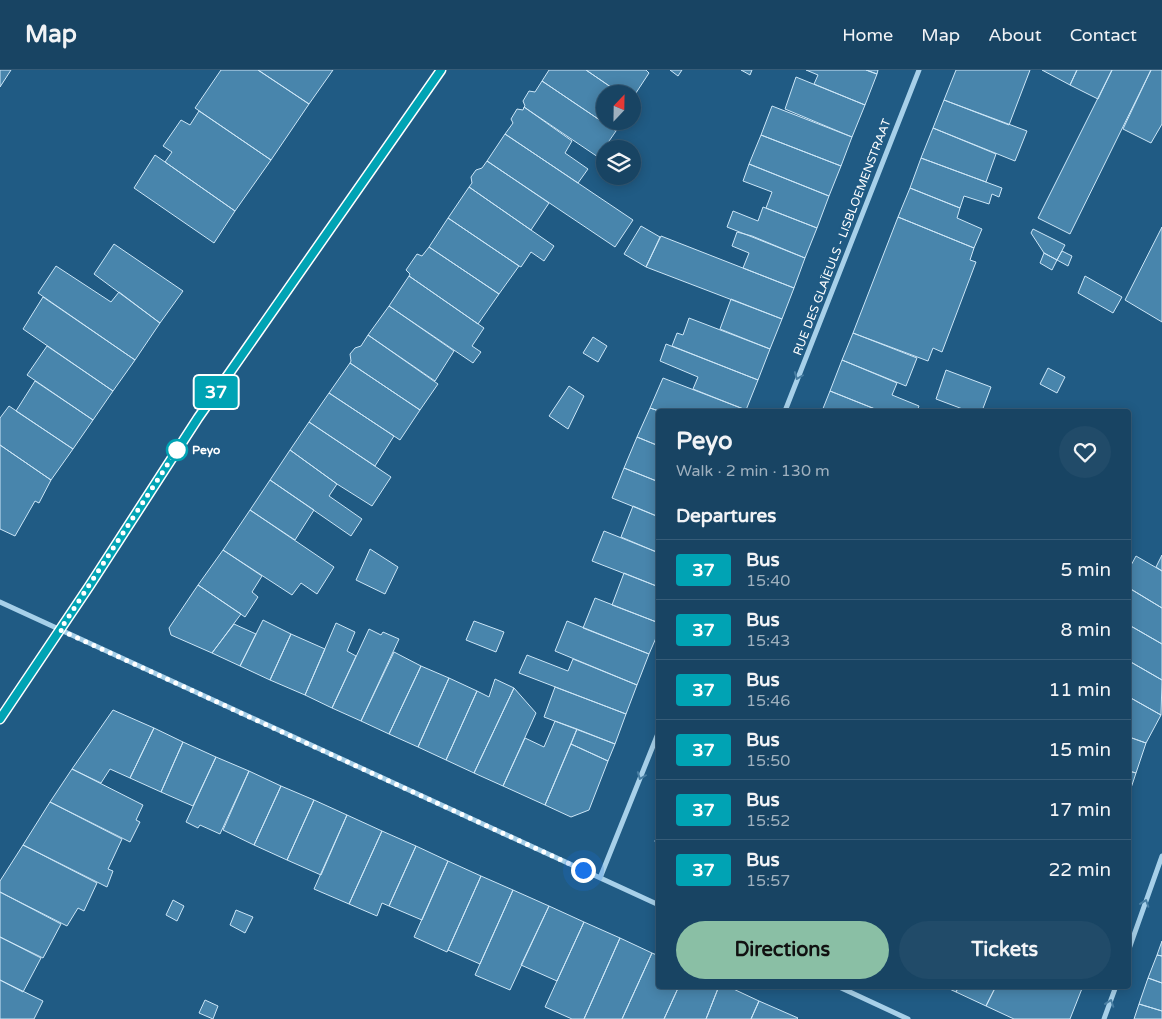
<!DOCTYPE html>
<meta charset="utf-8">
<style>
body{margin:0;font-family:"Varela Round",sans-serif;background:#214b69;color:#f1f3f6;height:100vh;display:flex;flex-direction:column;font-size:19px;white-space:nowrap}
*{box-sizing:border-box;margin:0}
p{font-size:16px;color:#9fb0be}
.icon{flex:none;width:28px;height:28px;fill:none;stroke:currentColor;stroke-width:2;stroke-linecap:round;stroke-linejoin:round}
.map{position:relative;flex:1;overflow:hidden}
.details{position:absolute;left:656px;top:339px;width:475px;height:580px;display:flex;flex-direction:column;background:#184463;border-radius:5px;box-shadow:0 2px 12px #0003,0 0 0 1px #365c78}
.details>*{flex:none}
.badge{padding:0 10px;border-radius:4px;font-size:18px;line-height:32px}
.needle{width:32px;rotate:22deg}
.tools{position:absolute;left:596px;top:15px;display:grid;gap:10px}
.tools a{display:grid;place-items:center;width:45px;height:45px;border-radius:50%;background:#184463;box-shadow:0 2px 12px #0003,0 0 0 1px #365c78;font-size:25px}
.you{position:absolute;width:25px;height:25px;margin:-12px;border:4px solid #fff;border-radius:50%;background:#1a73e8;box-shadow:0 0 0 8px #1a73e833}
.map>.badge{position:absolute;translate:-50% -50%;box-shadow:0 0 0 2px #fff}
h2{padding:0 20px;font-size:19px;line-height:45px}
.round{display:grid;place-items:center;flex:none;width:52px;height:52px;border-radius:26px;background:#214b69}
.headline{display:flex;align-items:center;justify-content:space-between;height:85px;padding:0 20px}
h1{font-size:24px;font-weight:700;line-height:38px}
.action{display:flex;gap:10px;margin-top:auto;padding:10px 20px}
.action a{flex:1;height:58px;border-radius:30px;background:#8abfa5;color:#111;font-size:20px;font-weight:700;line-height:58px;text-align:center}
.action a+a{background:#214b69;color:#f1f3f6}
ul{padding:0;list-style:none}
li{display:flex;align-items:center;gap:15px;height:60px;padding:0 20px;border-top:1px solid #365c78}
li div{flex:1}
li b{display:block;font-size:19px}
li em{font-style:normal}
li .badge{min-width:55px;font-weight:700;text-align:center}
header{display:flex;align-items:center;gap:30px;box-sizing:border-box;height:70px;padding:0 25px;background:#184463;border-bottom:1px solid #365c78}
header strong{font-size:24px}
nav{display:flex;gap:28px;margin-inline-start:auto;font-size:18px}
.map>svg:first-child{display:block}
.building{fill:#4885ac;stroke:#cce6f7}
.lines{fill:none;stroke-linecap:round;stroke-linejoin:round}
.minor{stroke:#a7d0e9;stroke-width:5}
.oneway{stroke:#487ea2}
.line-casing{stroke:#fff;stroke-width:11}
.line{stroke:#00a3b4;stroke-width:8}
.walk{stroke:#fff;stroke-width:5;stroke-dasharray:0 9}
.stop-dot{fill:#fff;stroke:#00a3b4;stroke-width:2.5}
.labels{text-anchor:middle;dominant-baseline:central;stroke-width:4;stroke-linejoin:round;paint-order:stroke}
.street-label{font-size:12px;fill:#fff;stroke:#205b84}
.stop-label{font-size:12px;font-weight:bold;fill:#fff;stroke:#205b84;text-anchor:start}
</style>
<header>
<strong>Map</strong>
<nav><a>Home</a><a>Map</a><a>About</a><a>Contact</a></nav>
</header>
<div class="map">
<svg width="1162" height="949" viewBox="0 0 1162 949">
<rect width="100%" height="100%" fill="#205b84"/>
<path class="building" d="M 0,0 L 11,0 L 0,17 Z
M 221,0 L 258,0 L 309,34 L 271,90 L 195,38 Z
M 258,0 L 333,0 L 309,34 Z
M 549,0 L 586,0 L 621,24 L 605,24 L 605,51 L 623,51 L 616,61 L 542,11 Z
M 586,0 L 646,0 L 649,3 L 632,29 L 632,24 L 621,24 Z
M 670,0 L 682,0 L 678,6 Z
M 741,0 L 752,0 L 750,5 Z
M 806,0 L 866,0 L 877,4 L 865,35 L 814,14 L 818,5 Z
M 866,0 L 878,0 L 877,4 Z
M 956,0 L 1030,0 L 1009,55 L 944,30 Z
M 1042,0 L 1077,0 L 1070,15 Z
M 1077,0 L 1112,0 L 1098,29 L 1070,15 Z
M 1112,0 L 1151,0 L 1070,164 L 1038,148 Z
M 1151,0 L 1162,0 L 1162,54 L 1151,73 L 1123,59 Z
M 796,7 L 865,35 L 852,67 L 785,39 Z
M 542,11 L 616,61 L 598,87 L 524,37 L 525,36 L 523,31 L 529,21 L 535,22 Z
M 944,30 L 1027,61 L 1015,91 L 933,58 Z
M 772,36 L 852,67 L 841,96 L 761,65 Z
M 524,37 L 572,71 L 565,83 L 588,99 L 578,113 L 505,64 L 513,53 L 511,49 L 517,39 L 523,40 Z
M 199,41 L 271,90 L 235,141 L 165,92 L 172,82 L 163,76 L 181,50 L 190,55 Z
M 933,58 L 996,84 L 986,112 L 921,88 Z
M 505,64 L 633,150 L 615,177 L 487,91 Z
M 761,65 L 841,96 L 829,126 L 749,94 Z
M 155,85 L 235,141 L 214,173 L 134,118 Z
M 921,88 L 1002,118 L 999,127 L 992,124 L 989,134 L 964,126 L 960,138 L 910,118 Z
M 487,91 L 549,133 L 531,160 L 469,117 L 472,113 L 471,107 L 476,100 L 482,98 Z
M 749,94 L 829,126 L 817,158 L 766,138 L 772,122 L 743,111 Z
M 469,117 L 554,176 L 544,191 L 531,182 L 521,197 L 519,196 L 448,148 Z
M 910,118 L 960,138 L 957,148 L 982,159 L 974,178 L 898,147 Z
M 763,137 L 817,158 L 805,188 L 727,157 L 733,141 L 758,151 Z
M 898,147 L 974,178 L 970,190 L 976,192 L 942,282 L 933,278 L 928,291 L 853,263 Z
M 448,148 L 519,196 L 499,224 L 429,177 Z
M 641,156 L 660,167 L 646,197 L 624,184 Z
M 1162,157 L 1162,252 L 1125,230 Z
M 1033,159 L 1065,175 L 1057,190 L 1044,183 L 1031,163 Z
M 737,162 L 752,166 L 805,188 L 794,218 L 743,198 L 749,183 L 732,176 Z
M 661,166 L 794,218 L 782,249 L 646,197 Z
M 114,174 L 183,221 L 160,253 L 94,204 Z
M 429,177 L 499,224 L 478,254 L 409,206 L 410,204 L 406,200 L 417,184 L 422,186 Z
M 1062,181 L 1072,186 L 1068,196 L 1057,190 Z
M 1044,183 L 1057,190 L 1052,200 L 1040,193 Z
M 56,196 L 111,232 L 119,222 L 160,253 L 135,290 L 38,223 Z
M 409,206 L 484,258 L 472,276 L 481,282 L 473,293 L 389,236 Z
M 1085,206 L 1122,227 L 1113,243 L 1078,223 Z
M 43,227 L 135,290 L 113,321 L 23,259 Z
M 731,229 L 782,249 L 770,279 L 720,259 Z
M 389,236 L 454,281 L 435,311 L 368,265 Z
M 689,248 L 770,279 L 758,310 L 672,276 L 677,263 L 683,265 Z
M 853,263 L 917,288 L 906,316 L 842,290 Z
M 368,265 L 438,314 L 420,340 L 350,293 L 351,291 L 350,284 L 355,278 L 361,276 Z
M 593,267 L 607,276 L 598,292 L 583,283 Z
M 666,274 L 758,310 L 746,340 L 693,319 L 698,307 L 660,291 Z
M 47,276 L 113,321 L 93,350 L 27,305 Z
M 842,290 L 897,313 L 892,325 L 919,336 L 917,341 L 880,341 L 830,321 Z
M 350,293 L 420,340 L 400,370 L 329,323 Z
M 1048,298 L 1065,307 L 1057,323 L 1040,314 Z
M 946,300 L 991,317 L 982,341 L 968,341 L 936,329 Z
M 663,308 L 746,340 L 745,341 L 659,341 L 650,338 Z
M 35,311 L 93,350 L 73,379 L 16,341 Z
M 569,316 L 584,326 L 568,359 L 549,346 Z
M 830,321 L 880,341 L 822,341 Z
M 329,323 L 394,366 L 375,396 L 309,352 Z
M 9,336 L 73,379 L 51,410 L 0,375 L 0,348 Z
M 650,338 L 659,341 L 659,376 L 637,367 Z
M 309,352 L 391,407 L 372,436 L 337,414 L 290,380 Z
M 637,367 L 659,376 L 659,412 L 624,398 Z
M 0,375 L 51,410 L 39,433 L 35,431 L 15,466 L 0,459 Z
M 290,380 L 337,414 L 329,426 L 362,449 L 351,466 L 270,410 Z
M 624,398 L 659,412 L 659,447 L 612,428 Z
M 270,410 L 314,440 L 295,470 L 250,440 Z
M 633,436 L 659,447 L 659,483 L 621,467 Z
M 250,440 L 334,497 L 317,524 L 301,513 L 292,525 L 223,480 Z
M 604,461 L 659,483 L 659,517 L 592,491 Z
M 370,479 L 398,497 L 385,524 L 356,510 Z
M 223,480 L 262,506 L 252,522 L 258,527 L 245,547 L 198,515 Z
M 1162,485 L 1162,501 L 1156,497 Z
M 1136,486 L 1162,501 L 1162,538 L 1129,518 L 1129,499 Z
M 624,503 L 659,517 L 659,553 L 612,535 Z
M 198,515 L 241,544 L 212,583 L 171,565 L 169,558 Z
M 1129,518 L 1162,538 L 1162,574 L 1129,555 Z
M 595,528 L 659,553 L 659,561 L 649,584 L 583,558 Z
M 263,550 L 291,564 L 270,610 L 240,596 Z
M 474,551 L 504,562 L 496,582 L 466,570 Z
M 567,551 L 649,584 L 637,615 L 555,581 Z
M 336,553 L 355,562 L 347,581 L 356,586 L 332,638 L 305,625 Z
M 234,554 L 256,564 L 240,596 L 212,583 Z
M 1129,555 L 1162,574 L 1162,610 L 1129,591 Z
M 369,559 L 381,565 L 383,562 L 399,569 L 361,651 L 332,638 Z
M 291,564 L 325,579 L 305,625 L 270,610 Z
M 394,582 L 421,596 L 389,664 L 361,651 Z
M 527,585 L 568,601 L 573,589 L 637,615 L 626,644 L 519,603 Z
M 1129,591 L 1162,610 L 1161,645 L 1129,627 Z
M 421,596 L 449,608 L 418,677 L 389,664 Z
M 449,608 L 477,621 L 446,690 L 418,677 Z
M 495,609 L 514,618 L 474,703 L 446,690 L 477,621 L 489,627 Z
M 555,617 L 626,644 L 615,674 L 544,647 Z
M 514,618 L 536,643 L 503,716 L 474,703 Z
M 1129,627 L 1161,645 L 1146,673 L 1129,667 Z
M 113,640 L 154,658 L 130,708 L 110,699 L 101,713 L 72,699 Z
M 555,651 L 577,659 L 545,735 L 503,716 L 525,668 L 544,677 Z
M 154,658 L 183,672 L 161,722 L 130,708 Z
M 577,659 L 615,674 L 608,691 L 571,674 Z
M 1129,667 L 1146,673 L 1136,703 L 1129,701 Z
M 183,672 L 216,687 L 193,736 L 161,722 Z
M 571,674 L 608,691 L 589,740 L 571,747 L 545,735 Z
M 216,687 L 249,701 L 220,764 L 200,755 L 198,758 L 186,752 Z
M 72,699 L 143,735 L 136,750 L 140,752 L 130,772 L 50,732 Z
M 249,701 L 281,716 L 254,775 L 223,760 Z
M 1129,701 L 1136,703 L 1129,724 Z
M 281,716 L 314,730 L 287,790 L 254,775 Z
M 314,730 L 347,745 L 321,805 L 287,790 Z
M 50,732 L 122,769 L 108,799 L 113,801 L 107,817 L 23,775 Z
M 347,745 L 382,761 L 349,834 L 314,819 Z
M 659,760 L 659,782 L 655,771 Z
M 382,761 L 416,776 L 389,836 L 382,833 L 377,846 L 349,834 Z
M 23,775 L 97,813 L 84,841 L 78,838 L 67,856 L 0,822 L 0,811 Z
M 416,776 L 448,791 L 422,850 L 389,836 Z
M 448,791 L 481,806 L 447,882 L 414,867 Z
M 481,806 L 513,820 L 480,894 L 448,880 Z
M 513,820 L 549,836 L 510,920 L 475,905 Z
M 0,822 L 61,854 L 43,888 L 0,867 Z
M 173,830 L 184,836 L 177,851 L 166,845 Z
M 549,836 L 584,852 L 557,911 L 521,895 Z
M 236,840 L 253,847 L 245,863 L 230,855 Z
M 584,852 L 620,868 L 584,949 L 572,949 L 545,937 Z
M 0,867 L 41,888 L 23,922 L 0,910 Z
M 620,868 L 652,883 L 622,949 L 584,949 Z
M 1162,871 L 1162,886 L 1157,885 Z
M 652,883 L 659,886 L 659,916 L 679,916 L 664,949 L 622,949 Z
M 1157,885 L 1162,886 L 1162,913 L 1148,908 Z
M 1148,908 L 1162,913 L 1162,941 L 1139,934 Z
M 0,910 L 43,931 L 34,949 L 0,949 Z
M 679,916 L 719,916 L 706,949 L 664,949 Z
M 719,916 L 727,916 L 759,931 L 751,949 L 706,949 Z
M 943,916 L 959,916 L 956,922 Z
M 959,916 L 996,916 L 986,936 L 956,922 Z
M 996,916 L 1083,916 L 1070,949 L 1014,949 L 986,936 Z
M 205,930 L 218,936 L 213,949 L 199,943 Z
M 759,931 L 798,948 L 797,949 L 751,949 Z
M 1139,934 L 1162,941 L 1162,949 L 1134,949 Z"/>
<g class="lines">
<path class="minor" d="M 785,341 L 919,0
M 0,532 L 659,835
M 0,649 L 114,478 L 198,348 L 441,0
M 600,808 L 659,661
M 1129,879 L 1162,786
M 837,916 L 908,949
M 1104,949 L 1116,916"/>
</g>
<defs><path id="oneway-chevron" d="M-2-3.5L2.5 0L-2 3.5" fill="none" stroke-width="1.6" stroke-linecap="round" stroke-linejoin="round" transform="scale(1.25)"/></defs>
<g class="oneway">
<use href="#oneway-chevron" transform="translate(798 306) rotate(111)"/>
<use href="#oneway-chevron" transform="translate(641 706) rotate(111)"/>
<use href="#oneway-chevron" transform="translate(1145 833) rotate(-71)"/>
<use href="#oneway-chevron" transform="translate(1110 933) rotate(-71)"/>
</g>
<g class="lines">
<defs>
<path id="line" d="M 0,649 L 90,515 L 198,348 L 441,0"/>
</defs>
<use href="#line" class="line-casing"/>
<use href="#line" class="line"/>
<path class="walk" d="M 177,380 L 60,560 L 583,800"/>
</g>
<circle class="stop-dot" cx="177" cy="380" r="10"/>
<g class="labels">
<g class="street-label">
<text transform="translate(842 167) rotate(-69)">RUE DES GLAÏEULS - LISBLOEMENSTRAAT</text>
</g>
<g class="stop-label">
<text x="192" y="380">Peyo</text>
</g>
</g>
</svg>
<div class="tools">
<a><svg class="needle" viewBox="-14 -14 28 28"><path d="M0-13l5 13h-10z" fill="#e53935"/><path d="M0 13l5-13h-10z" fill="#9fb0be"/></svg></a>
<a><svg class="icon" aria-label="layers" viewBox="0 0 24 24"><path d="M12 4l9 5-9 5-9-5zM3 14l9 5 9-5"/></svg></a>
</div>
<div class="you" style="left:583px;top:800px"></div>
<b class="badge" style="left:216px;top:322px;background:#00a3b4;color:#fff">37</b>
<section class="details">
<div class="headline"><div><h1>Peyo</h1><p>Walk · 2 min · 130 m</p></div><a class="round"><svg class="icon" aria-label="heart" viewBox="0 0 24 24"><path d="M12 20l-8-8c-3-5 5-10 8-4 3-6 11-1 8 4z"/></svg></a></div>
<h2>Departures</h2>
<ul>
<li><span class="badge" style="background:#00a3b4;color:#fff">37</span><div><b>Bus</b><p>15:40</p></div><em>5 min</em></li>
<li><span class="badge" style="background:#00a3b4;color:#fff">37</span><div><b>Bus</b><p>15:43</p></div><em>8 min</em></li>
<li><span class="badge" style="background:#00a3b4;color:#fff">37</span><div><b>Bus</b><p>15:46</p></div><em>11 min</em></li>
<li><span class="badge" style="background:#00a3b4;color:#fff">37</span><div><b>Bus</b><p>15:50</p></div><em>15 min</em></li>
<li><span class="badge" style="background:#00a3b4;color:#fff">37</span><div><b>Bus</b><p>15:52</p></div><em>17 min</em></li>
<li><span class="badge" style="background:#00a3b4;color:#fff">37</span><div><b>Bus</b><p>15:57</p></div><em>22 min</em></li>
</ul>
<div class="action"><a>Directions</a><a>Tickets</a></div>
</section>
</div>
